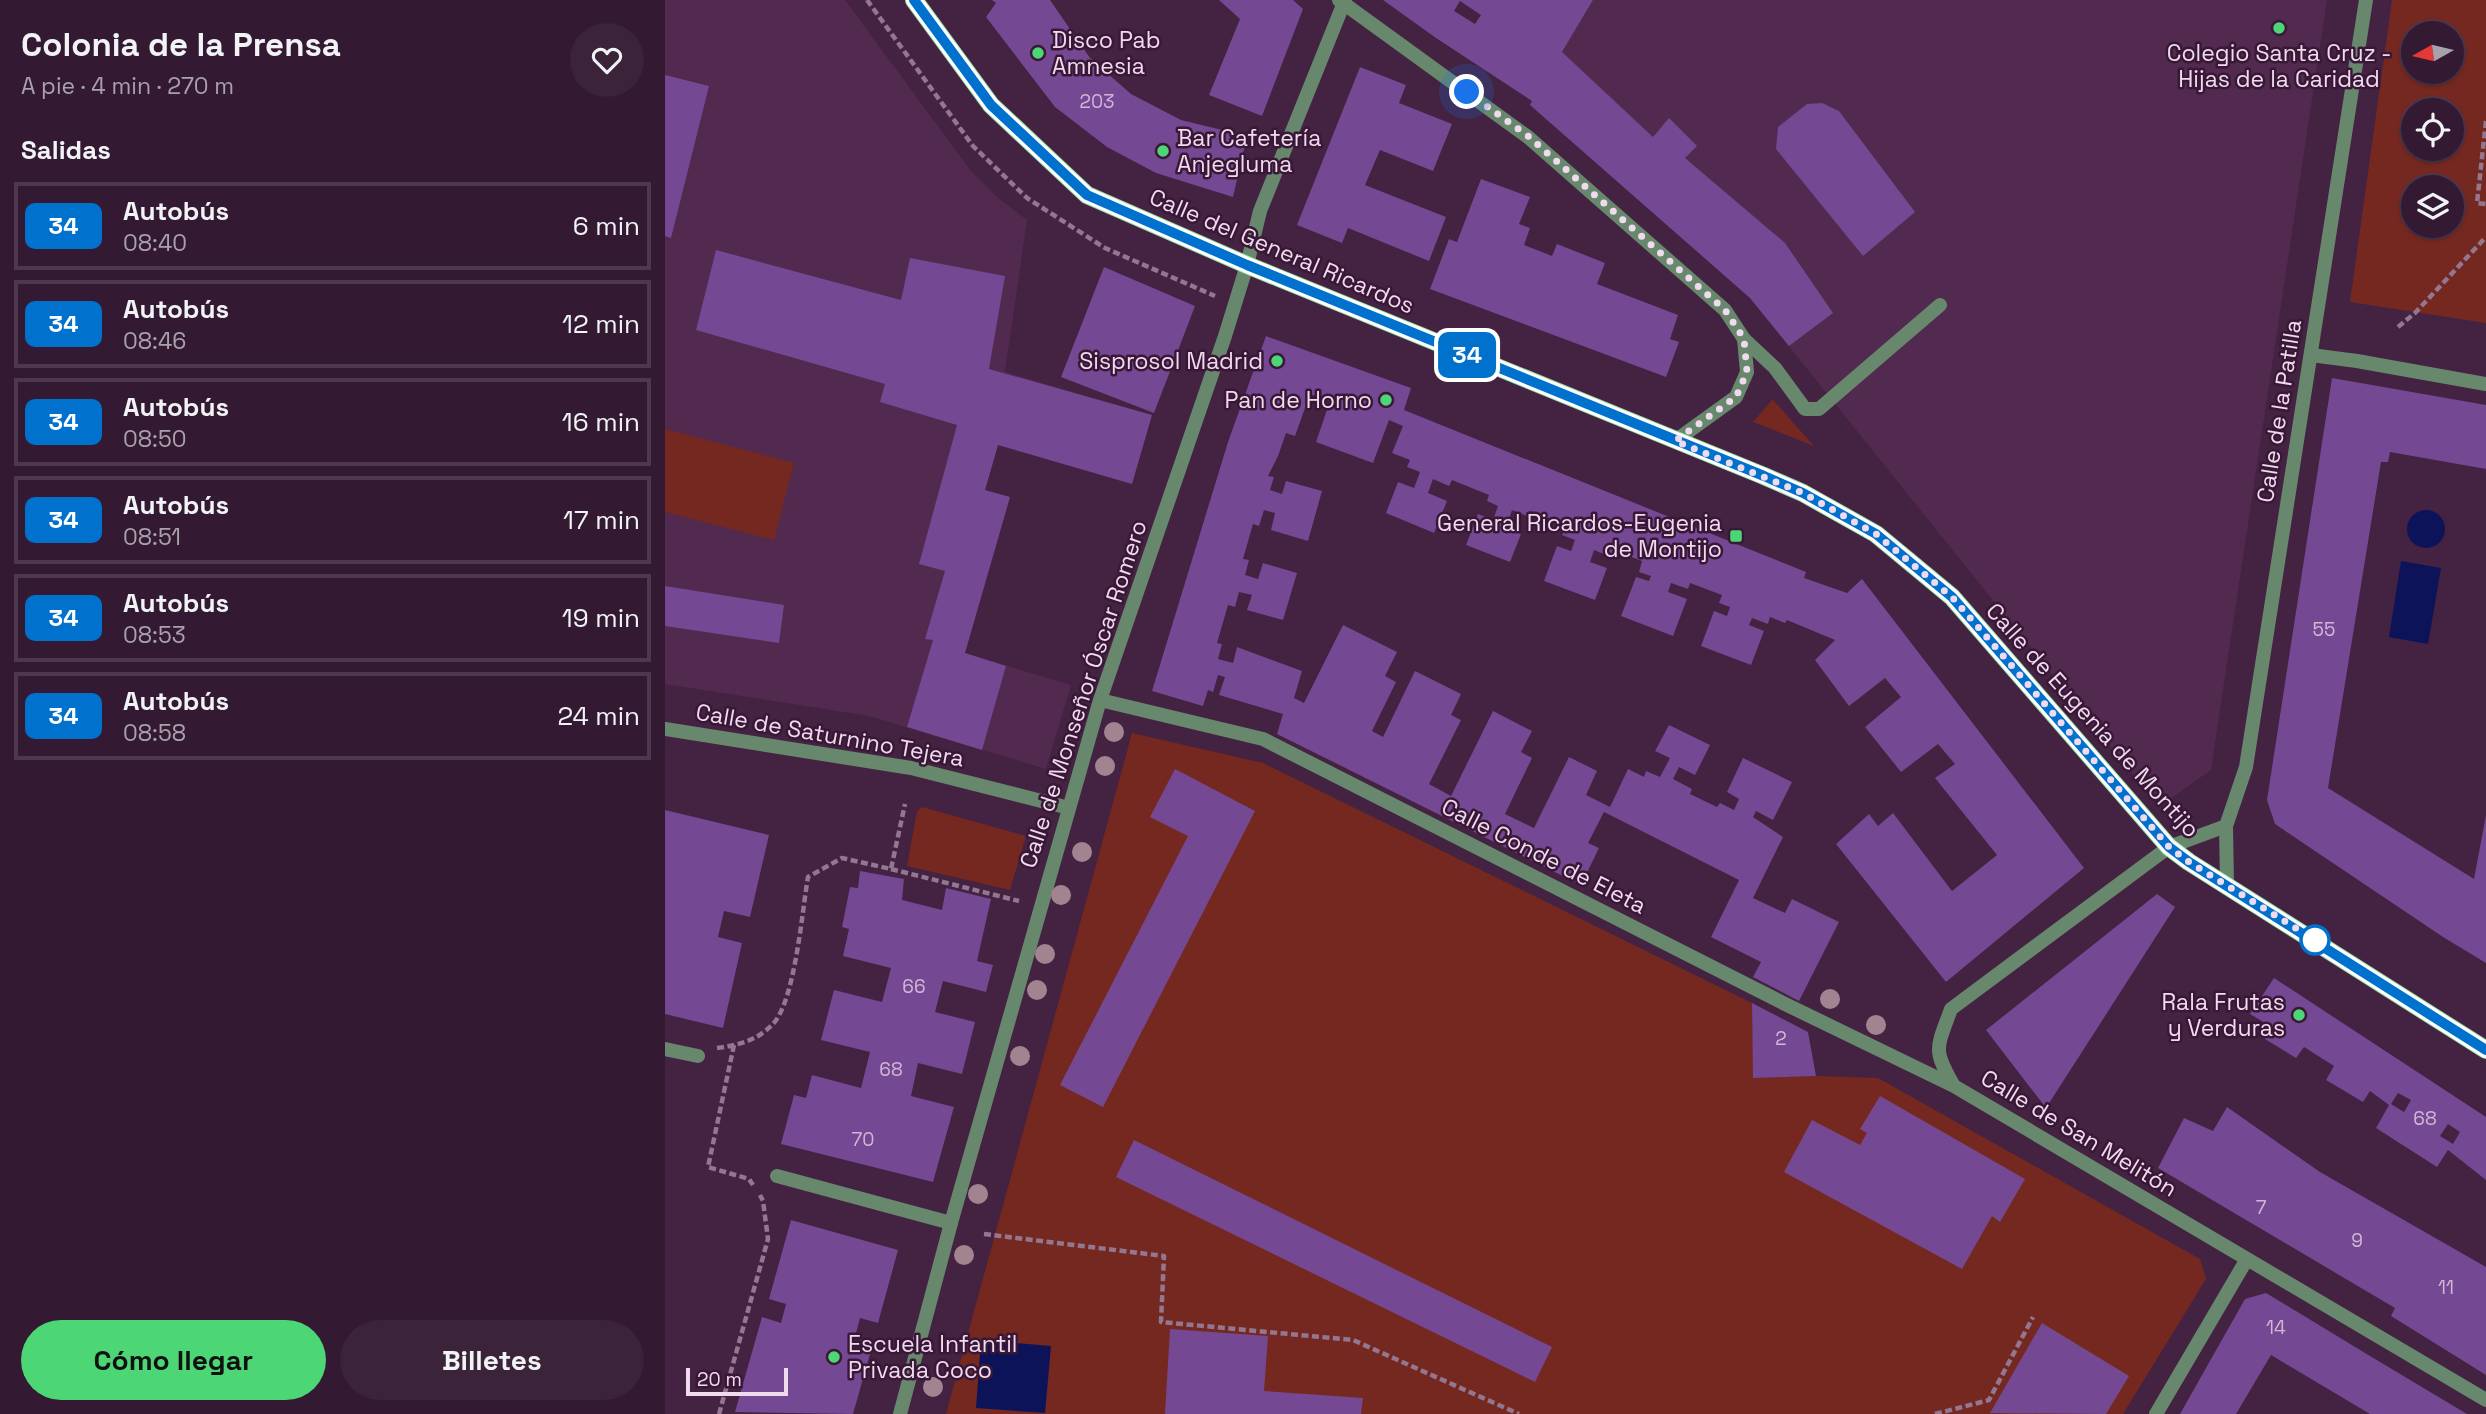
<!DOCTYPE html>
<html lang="es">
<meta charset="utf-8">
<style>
body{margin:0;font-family:"Space Grotesk",sans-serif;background:#3b233a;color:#f1f3f6;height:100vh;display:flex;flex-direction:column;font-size:26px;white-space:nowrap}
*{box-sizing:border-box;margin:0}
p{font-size:23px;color:#a9a1ac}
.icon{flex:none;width:38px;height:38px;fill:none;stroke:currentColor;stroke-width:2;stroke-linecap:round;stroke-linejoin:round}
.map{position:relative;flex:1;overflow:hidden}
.drawer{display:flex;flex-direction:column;background:#331a32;width:665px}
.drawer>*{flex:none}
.badge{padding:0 14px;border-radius:10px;font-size:24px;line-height:46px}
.needle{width:46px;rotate:262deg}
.controls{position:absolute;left:1736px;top:21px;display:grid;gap:14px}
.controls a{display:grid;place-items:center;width:63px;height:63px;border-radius:50%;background:#331a32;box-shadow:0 2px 5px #0004,0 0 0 2px #4e384d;font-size:35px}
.scale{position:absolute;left:21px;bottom:18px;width:102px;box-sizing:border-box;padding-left:7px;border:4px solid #f0daed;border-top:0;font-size:19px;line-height:24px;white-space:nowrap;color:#f0daed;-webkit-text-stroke:5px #391837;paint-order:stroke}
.you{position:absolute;width:35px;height:35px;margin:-18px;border:5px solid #fff;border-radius:50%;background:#1a73e8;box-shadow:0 0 0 10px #1a73e833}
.map>.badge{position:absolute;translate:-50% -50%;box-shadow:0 0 0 4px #fff}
h2{padding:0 21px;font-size:26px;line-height:63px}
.round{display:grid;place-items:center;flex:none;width:74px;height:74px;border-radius:37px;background:#3b233a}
.summary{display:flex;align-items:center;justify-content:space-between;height:119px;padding:0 21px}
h1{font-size:33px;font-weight:600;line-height:52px}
.button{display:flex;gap:14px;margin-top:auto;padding:14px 21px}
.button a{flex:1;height:80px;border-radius:42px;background:#4dd676;color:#111;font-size:28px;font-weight:600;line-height:80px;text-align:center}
.button a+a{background:#3b233a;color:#f1f3f6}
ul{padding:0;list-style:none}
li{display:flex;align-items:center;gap:21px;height:88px;margin:0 14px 10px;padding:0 7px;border:4px solid #4e384d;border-radius:0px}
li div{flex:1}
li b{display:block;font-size:26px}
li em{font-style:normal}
li .badge{min-width:77px;font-weight:700;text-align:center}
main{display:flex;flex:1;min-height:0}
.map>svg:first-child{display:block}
.built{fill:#52294f}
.green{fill:#75281f;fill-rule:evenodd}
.water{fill:#0d1359}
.building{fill:#744892;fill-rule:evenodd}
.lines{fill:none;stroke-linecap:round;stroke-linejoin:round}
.path{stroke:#937791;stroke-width:4.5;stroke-dasharray:7 3.5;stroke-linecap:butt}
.lane{stroke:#67886d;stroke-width:14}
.street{stroke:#67886d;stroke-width:14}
.primary{stroke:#9adfa7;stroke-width:18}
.tree{fill:#a28490}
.line-casing{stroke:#fff;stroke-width:16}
.line{stroke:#0072ce;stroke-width:10}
.walk{stroke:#f0daed;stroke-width:7;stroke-dasharray:0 12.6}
.poi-dot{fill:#4dd676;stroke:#391837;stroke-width:2.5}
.stop-dot{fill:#fff;stroke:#0072ce;stroke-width:3.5}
.labels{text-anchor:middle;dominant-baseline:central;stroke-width:5;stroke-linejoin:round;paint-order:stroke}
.number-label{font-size:19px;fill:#d1b6d6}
.poi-label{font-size:23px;fill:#f0daed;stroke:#391837;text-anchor:end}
.street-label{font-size:23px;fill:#f0daed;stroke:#391837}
</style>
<main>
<section class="drawer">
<div class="summary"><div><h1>Colonia de la Prensa</h1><p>A pie · 4 min · 270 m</p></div><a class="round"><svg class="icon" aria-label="heart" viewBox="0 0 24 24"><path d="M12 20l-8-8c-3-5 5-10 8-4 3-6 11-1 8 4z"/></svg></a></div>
<h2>Salidas</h2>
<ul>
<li><span class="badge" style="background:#0072ce;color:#fff">34</span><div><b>Autobús</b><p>08:40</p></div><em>6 min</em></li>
<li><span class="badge" style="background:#0072ce;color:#fff">34</span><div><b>Autobús</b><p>08:46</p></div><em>12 min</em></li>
<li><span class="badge" style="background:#0072ce;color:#fff">34</span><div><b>Autobús</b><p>08:50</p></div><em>16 min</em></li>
<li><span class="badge" style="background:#0072ce;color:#fff">34</span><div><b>Autobús</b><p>08:51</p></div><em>17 min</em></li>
<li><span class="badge" style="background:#0072ce;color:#fff">34</span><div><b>Autobús</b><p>08:53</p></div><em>19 min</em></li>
<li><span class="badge" style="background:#0072ce;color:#fff">34</span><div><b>Autobús</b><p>08:58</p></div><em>24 min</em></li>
</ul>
<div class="button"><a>Cómo llegar</a><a>Billetes</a></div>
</section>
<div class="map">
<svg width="1821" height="1414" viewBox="0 0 1821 1414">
<rect width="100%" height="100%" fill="#442242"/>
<path class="built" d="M 0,0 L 180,0 L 306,171 L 332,197 L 362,220 L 340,372 L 487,415 L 467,484 L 333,445 L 320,490 L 345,497 L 300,653 L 406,685 L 381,769 L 204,716 L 0,684 Z
M 928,0 L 1662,0 L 1546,770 L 1494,807 L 1085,298 L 865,105 Z"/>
<path class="green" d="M 1727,0 L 1821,0 L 1821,323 L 1685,302 ZM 1748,33 L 1787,33 L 1787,72 L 1748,72 ZM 1748,110 L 1787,110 L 1787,149 L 1748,149 ZM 1748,187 L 1787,187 L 1787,226 L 1748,226 Z
M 1108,399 L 1108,400 L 1149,446 L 1088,422 Z
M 0,429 L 129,463 L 109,540 L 0,512 Z
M 467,733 L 598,763 L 1087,1003 L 1089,1078 L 1151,1076 L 1213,1078 L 1535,1259 L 1541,1279 L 1458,1414 L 281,1414 Z
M 257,807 L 361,836 L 345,890 L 242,866 L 252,811 Z"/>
<path class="water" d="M1742 529a19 19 0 1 1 38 0a19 19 0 1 1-38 0Z
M 1736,561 L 1776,568 L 1763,644 L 1724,637 Z
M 316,1340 L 386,1346 L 380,1413 L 311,1408 Z"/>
<path class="building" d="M 327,0 L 385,0 L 425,58 L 466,94 L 516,120 L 582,136 L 568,197 L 491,173 L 442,147 L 390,107 L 321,17 L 331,3 Z
M 554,0 L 628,0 L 638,9 L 597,116 L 544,95 L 575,19 Z
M 718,0 L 928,0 L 897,52 L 988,137 L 1004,118 L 1032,146 L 1020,158 L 1120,243 L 1168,313 L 1124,346 L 1085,298 L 865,105 L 867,101 L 771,38 ZM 795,1 L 816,15 L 810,24 L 789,11 Z
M 695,67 L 741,85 L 734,103 L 787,124 L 768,171 L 715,150 L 700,185 L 781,217 L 764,261 L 683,228 L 677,243 L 632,225 Z
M 0,75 L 44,86 L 6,238 L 0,236 Z
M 1157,103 L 1174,111 L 1250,212 L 1198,256 L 1111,149 L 1113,127 L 1142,104 Z
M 816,179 L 865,197 L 854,224 L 865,228 L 859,245 L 887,256 L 892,244 L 940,263 L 932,284 L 1013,315 L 1005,339 L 1014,342 L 1001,377 L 765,289 L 784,239 L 792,242 Z
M 51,250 L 236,300 L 245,258 L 340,276 L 324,369 L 487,415 L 467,484 L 333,445 L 320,490 L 345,497 L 300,653 L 341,666 L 317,750 L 242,727 L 268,640 L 260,639 L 280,571 L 254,564 L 292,425 L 215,402 L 220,384 L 31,330 Z
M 439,267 L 530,306 L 489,413 L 396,377 Z
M 601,336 L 746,388 L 739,410 L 1141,572 L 1139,578 L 1182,593 L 1197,579 L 1419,868 L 1281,982 L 1171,844 L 1204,814 L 1213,826 L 1228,813 L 1287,891 L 1332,855 L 1270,778 L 1290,764 L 1273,744 L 1236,772 L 1200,727 L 1236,697 L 1220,678 L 1184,706 L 1150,660 L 1170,640 L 1122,620 L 1120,623 L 1105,617 L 1103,624 L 1087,618 L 1084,625 L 1099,631 L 1086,665 L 1036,646 L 1049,611 L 1062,616 L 1065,607 L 1054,603 L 1057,595 L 1025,583 L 1023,589 L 1006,583 L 1003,592 L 1022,599 L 1008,636 L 956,616 L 971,577 L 984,581 L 986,576 L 974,572 L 977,561 L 948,550 L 946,557 L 929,550 L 925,562 L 942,568 L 930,600 L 879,581 L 892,546 L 906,551 L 910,540 L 897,535 L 902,525 L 865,511 L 862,516 L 847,510 L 841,528 L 856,534 L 845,562 L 801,545 L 813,514 L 828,520 L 833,506 L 822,501 L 824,495 L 787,480 L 784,486 L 768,479 L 763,493 L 782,501 L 769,533 L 721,513 L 733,482 L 749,488 L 755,472 L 742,467 L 745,460 L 727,453 L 738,426 L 724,420 L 708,463 L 651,442 L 665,401 L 645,394 L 630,436 L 621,433 L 613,456 L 603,476 L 609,477 L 605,490 L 617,494 L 621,481 L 657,491 L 643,541 L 606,530 L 610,513 L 599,510 L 594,526 L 588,524 L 578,559 L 584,560 L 580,575 L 593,579 L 598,563 L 632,573 L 618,620 L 582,610 L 587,595 L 574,592 L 570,607 L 563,605 L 552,643 L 557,644 L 553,659 L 568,663 L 572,647 L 637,671 L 629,698 L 639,703 L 678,625 L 732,652 L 720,676 L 731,682 L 707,731 L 718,737 L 750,671 L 796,694 L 786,715 L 796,720 L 764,784 L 786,796 L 828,711 L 867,731 L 856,752 L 867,758 L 840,814 L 869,828 L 904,757 L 932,771 L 921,795 L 945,807 L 963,769 L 979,777 L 981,771 L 995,777 L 1005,758 L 990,751 L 1004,725 L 1045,745 L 1030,775 L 1014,767 L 1008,779 L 1027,789 L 1025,794 L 1052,807 L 1055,803 L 1069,810 L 1074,799 L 1062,792 L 1078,758 L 1127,782 L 1108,820 L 1091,811 L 1088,817 L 1118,837 L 1088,898 L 1120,913 L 1127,899 L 1174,922 L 1134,1001 L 1088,977 L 1096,962 L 1046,937 L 1074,880 L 939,812 L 923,843 L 934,848 L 916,885 L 612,734 L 618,714 L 554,695 L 560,677 L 553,675 L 548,692 L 543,690 L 538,706 L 487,691 L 563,442 Z
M 1667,378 L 1821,405 L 1821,469 L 1725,452 L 1723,462 L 1716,462 L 1663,788 L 1809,879 L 1821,815 L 1821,963 L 1778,937 L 1610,824 L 1602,800 Z
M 0,586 L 119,605 L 114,643 L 0,626 Z
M 510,769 L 590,811 L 438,1107 L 395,1085 L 523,836 L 485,817 Z
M 0,810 L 104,835 L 85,917 L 59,911 L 53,937 L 77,943 L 58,1028 L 0,1014 Z
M 195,871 L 239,879 L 237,900 L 277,910 L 281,888 L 326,899 L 312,961 L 328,965 L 321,992 L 278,981 L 270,1012 L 310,1022 L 297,1074 L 253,1063 L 246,1096 L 289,1107 L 268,1182 L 116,1144 L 129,1095 L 141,1098 L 147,1075 L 196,1088 L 205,1052 L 156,1040 L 169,990 L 217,1002 L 226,968 L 178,956 L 184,929 L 177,927 L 185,887 L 193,888 Z
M 1492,894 L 1510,907 L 1381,1108 L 1321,1030 Z
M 1609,978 L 1821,1117 L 1821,1180 L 1783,1150 L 1772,1167 L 1711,1128 L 1724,1105 L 1705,1091 L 1698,1102 L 1661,1080 L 1669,1066 L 1639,1047 L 1631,1058 L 1595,1036 L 1602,1024 L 1585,1014 ZM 1733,1093 L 1746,1100 L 1739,1112 L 1726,1104 ZM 1783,1124 L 1795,1132 L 1788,1144 L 1775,1136 Z
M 1087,1003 L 1143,1032 L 1151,1076 L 1088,1078 Z
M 1215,1096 L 1360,1179 L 1335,1222 L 1327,1216 L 1297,1269 L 1119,1172 L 1147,1120 L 1195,1145 L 1202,1133 L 1195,1129 Z
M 1562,1107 L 1655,1172 L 1821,1267 L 1821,1375 L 1726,1316 L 1730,1308 L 1493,1168 L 1519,1118 L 1548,1131 Z
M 469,1140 L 887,1347 L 870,1382 L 451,1177 Z
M 126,1220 L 233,1250 L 213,1323 L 195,1318 L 187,1348 L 205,1354 L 188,1414 L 70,1412 L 97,1317 L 116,1323 L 121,1304 L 104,1299 Z
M 1601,1293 L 1705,1356 L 1802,1414 L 1705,1414 L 1606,1355 L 1571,1414 L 1515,1414 L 1580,1299 Z
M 1377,1323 L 1464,1376 L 1441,1414 L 1325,1413 Z
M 505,1329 L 603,1336 L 599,1391 L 698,1398 L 696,1414 L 500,1414 Z"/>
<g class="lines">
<path class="path" d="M 202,0 L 308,146 L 362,198 L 440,248 L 550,296
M 1821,121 L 1812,203 L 1821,204
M 1733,327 L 1750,313 L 1821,237
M 226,869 L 354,901
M 69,1045 L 43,1167 L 84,1179 L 88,1185
M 52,1048 C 73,1045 91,1041 107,1025 C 130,1003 137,911 143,877 L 177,858 L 226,869 L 240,804
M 319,1234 L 499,1256 L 496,1322 L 688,1340 L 854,1414
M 54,1414 L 103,1239 L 98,1201 L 95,1195
M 1270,1414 L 1324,1400 L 1368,1317"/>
<path class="lane" d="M 1079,339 L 1110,368 L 1140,409 L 1154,409 L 1275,305
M 0,1049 L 33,1056
M 112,1176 L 286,1223"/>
<path class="street" d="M 674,0 L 863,137 L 1060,310 L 1079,339 L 1082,372 L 1071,397 L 1010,441
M 1646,355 L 1692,361 L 1821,384
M 435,700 L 598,739 L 1120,1004 L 1289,1086
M 0,729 L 246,768 L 404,808
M 1561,826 L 1504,847 L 1286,1009 C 1272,1048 1267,1049 1289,1086 L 1821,1400
M 1562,886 L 1561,826 L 1581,767 L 1701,0
M 235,1414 L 286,1223 L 435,700 L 560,336 L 582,265 L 595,211 L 680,0
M 1491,1414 L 1582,1259"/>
<path class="primary" d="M 249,0 L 326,105 L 422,195 L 582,265 L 1099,476 L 1138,493 L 1211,534 L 1287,597 L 1504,847 L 1524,862 L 1821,1050"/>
</g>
<g class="tree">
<circle cx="449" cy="732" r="10"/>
<circle cx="440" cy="766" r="10"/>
<circle cx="417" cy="852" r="10"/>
<circle cx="396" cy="895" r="10"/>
<circle cx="380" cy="954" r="10"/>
<circle cx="372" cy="990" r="10"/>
<circle cx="1165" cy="999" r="10"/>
<circle cx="1211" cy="1025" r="10"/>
<circle cx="355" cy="1056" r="10"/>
<circle cx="313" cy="1194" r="10"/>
<circle cx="299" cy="1255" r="10"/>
<circle cx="268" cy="1387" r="10"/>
</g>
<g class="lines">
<defs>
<path id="line" d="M 249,0 L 326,105 L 422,195 L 582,265 L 1099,476 L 1138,493 L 1211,534 L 1287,597 L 1504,847 L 1524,862 L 1821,1050"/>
</defs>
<use href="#line" class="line-casing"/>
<use href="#line" class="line"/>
<path class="walk" d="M 802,92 L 863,136 L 1060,310 L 1079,339 L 1082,372 L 1071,397 L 1010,441 L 1138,493 L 1211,534 L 1287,597 L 1504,847 L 1524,862 L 1650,940"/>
</g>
<g class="poi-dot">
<circle cx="1614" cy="28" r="7"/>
<circle cx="373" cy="53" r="7"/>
<circle cx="498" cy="151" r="7"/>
<circle cx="612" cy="361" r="7"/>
<circle cx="721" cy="400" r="7"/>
<rect x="1064" y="529" width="14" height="14" rx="3.5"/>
<circle cx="1634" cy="1015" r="7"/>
<circle cx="169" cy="1357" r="7"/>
</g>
<circle class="stop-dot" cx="1650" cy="940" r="14"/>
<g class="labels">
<g class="number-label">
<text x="432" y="101">203</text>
<text x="1659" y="629">55</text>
<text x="249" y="986">66</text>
<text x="1116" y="1038">2</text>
<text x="226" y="1069">68</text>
<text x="1760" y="1118">68</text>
<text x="198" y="1139">70</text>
<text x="1596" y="1207">7</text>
<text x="1692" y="1240">9</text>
<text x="1781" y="1287">11</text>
<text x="1611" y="1327">14</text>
</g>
<g class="poi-label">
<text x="387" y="40" text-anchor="start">Disco Pab<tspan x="387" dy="26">Amnesia</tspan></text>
<text x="1614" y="53" text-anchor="middle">Colegio Santa Cruz -<tspan x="1614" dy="26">Hijas de la Caridad</tspan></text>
<text x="512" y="138" text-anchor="start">Bar Cafetería<tspan x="512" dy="26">Anjegluma</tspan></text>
<text x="598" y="361">Sisprosol Madrid</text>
<text x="707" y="400">Pan de Horno</text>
<text x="1057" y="523">General Ricardos-Eugenia<tspan x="1057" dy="26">de Montijo</tspan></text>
<text x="1620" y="1002">Rala Frutas<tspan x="1620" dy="26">y Verduras</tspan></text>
<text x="183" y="1344" text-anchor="start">Escuela Infantil<tspan x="183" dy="26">Privada Coco</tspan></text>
</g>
<g class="street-label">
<text transform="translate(617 251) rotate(23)">Calle del General Ricardos</text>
<text transform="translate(1614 411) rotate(-81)">Calle de la Patilla</text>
<text transform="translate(418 694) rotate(-72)">Calle de Monseñor Óscar Romero</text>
<text transform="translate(1428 720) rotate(48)">Calle de Eugenia de Montijo</text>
<text transform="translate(165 735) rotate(10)">Calle de Saturnino Tejera</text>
<text transform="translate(879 856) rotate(27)">Calle Conde de Eleta</text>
<text transform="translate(1414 1133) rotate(31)">Calle de San Melitón</text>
</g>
</g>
</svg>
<div class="controls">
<a><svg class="needle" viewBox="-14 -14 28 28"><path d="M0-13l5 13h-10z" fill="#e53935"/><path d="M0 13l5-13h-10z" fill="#a9a1ac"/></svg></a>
<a><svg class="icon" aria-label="locate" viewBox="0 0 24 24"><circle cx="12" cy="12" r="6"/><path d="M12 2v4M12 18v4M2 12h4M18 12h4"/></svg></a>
<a><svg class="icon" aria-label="layers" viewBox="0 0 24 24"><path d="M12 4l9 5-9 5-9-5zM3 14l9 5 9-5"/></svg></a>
</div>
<div class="scale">20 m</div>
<div class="you" style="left:802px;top:92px"></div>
<b class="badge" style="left:802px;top:355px;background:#0072ce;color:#fff">34</b>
</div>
</main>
